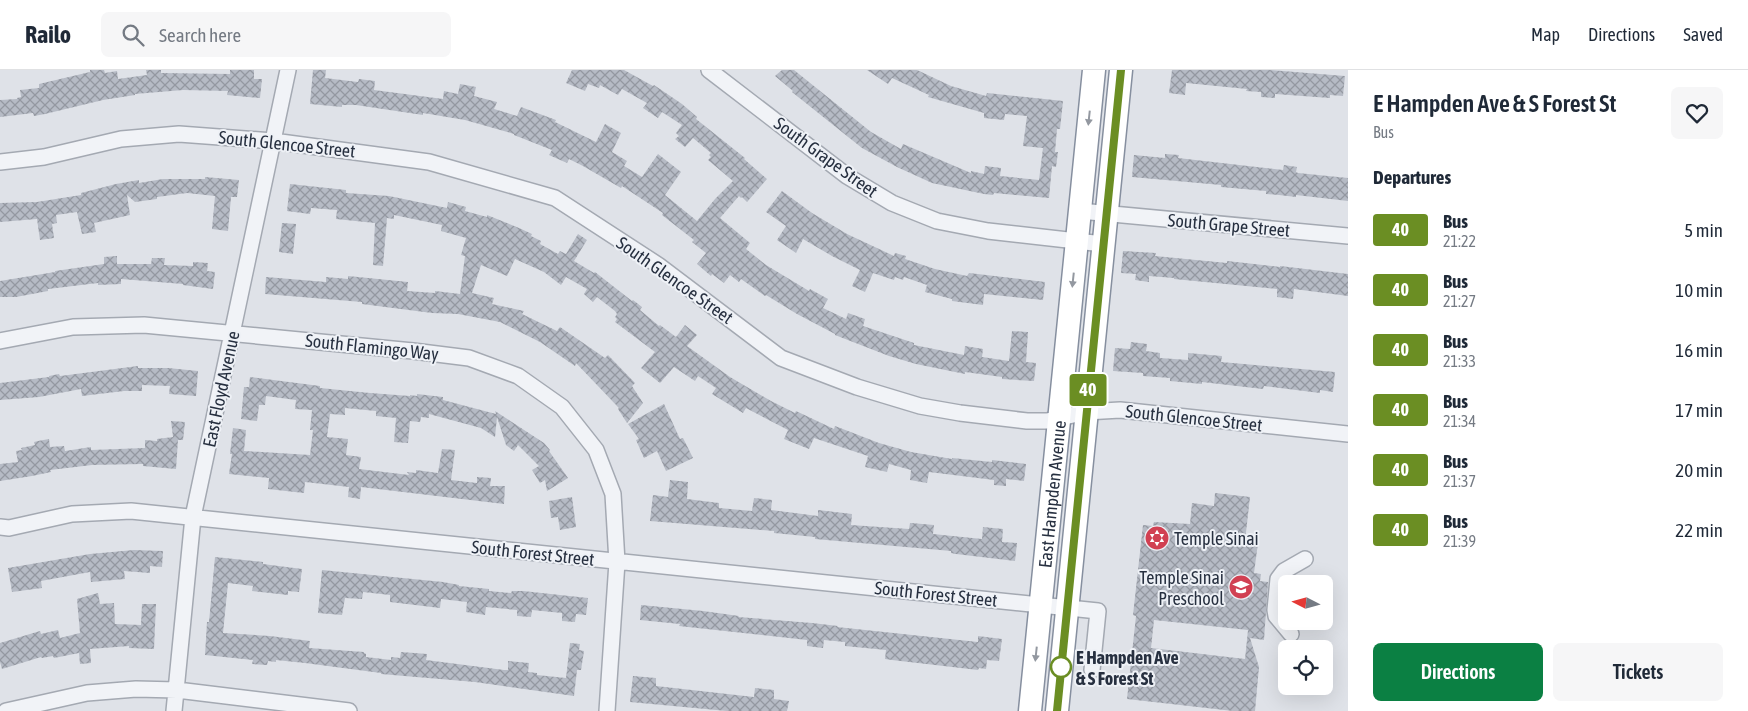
<!DOCTYPE html>
<style>
body{margin:0;font-family:"Asap Condensed",sans-serif;background:#f6f6f7;color:#1f2937;height:100vh;display:flex;flex-direction:column;font-size:19px;white-space:nowrap}
*{box-sizing:border-box;margin:0}
p{font-size:16px;color:#747a83}
.icon{flex:none;width:28px;height:28px;fill:none;stroke:currentColor;stroke-width:2;stroke-linecap:round;stroke-linejoin:round}
.map{position:relative;flex:1;overflow:hidden}
.side{display:flex;flex-direction:column;background:#fff;width:400px}
.side>*{flex:none}
.badge{padding:0 10px;border-radius:4px;font-size:18px;line-height:32px}
.needle{width:32px;rotate:276deg}
.controls{position:absolute;left:1278px;top:505px;display:grid;gap:10px}
.controls a{display:grid;place-items:center;width:55px;height:55px;border-radius:8px;background:#fff;box-shadow:0 5px 20px #0002;font-size:25px}
.map>.badge{position:absolute;translate:-50% -50%;box-shadow:0 0 0 2px #fff}
h2{padding:0 25px;font-size:19px;line-height:45px}
.round{display:grid;place-items:center;flex:none;width:52px;height:52px;border-radius:8px;background:#f6f6f7}
.headline{display:flex;align-items:center;justify-content:space-between;height:85px;padding:0 25px}
h1{font-size:24px;font-weight:600;line-height:38px}
.primary-button{display:flex;gap:10px;margin-top:auto;padding:10px 25px}
.primary-button a{flex:1;height:58px;border-radius:8px;background:#0b8043;color:#fff;font-size:20px;font-weight:600;line-height:58px;text-align:center}
.primary-button a+a{background:#f6f6f7;color:#1f2937}
ul{padding:0;list-style:none}
li{display:flex;align-items:center;gap:15px;height:60px;padding:0 25px}
li div{flex:1}
li b{display:block;font-size:19px}
li em{font-style:normal}
li .badge{min-width:55px;font-weight:700;text-align:center}
header{display:flex;align-items:center;gap:30px;box-sizing:border-box;height:70px;padding:0 25px;background:#fff;border-bottom:1px solid #e0e1e3}
header strong{font-size:24px}
nav{display:flex;gap:28px;margin-inline-start:auto;font-size:18px}
.search{width:350px;height:45px;background:#f6f6f7;display:flex;align-items:center;gap:12px;box-sizing:border-box;padding:0 18px;border-radius:8px;color:#747a83;font-size:19px}
main{display:flex;flex:1;min-height:0}
.map>svg:first-child{display:block}
.building{fill:url(#building-cross-hatch);fill-rule:evenodd}
.lines{fill:none;stroke-linecap:round;stroke-linejoin:round}
.minor-casing{stroke:#a4a9b2;stroke-width:18}
.highway-casing{stroke:#868f9f;stroke-width:25}
.minor{stroke:#f1f3f7;stroke-width:15}
.highway{stroke:#fff;stroke-width:22}
.oneway{fill:#9398a0}
.line-casing{stroke:#fff;stroke-width:11}
.line{stroke:#6b8e23;stroke-width:8}
.stop-dot{fill:#fff;stroke:#6b8e23;stroke-width:2.5}
.labels{text-anchor:middle;dominant-baseline:central;stroke-width:4;stroke-linejoin:round;paint-order:stroke}
.street-label{font-size:18px;fill:#273040;stroke:#eef1f6}
.poi-label{font-size:18px;fill:#273040;stroke:#eef1f6;text-anchor:start}
.stop-label{font-size:18px;font-weight:bold;fill:#273040;stroke:#eef1f6;text-anchor:start}
</style>
<header>
<strong>Railo</strong>
<div class="search"><svg class="icon" aria-label="search" viewBox="0 0 24 24"><circle cx="10" cy="10" r="6"/><path d="M15 15l6 6"/></svg>Search here</div>
<nav><a>Map</a><a>Directions</a><a>Saved</a></nav>
</header>
<main>
<div class="map">
<svg width="1348" height="641" viewBox="0 0 1348 641">
<defs>
<pattern id="building-cross-hatch" width="8" height="8" patternUnits="userSpaceOnUse" patternTransform="scale(1.25)"><rect width="8" height="8" fill="#b6bbc5"/><path d="M0 0l8 8M0 8l8-8" fill="none" stroke="#9498a1"/></pattern>
</defs>
<rect width="100%" height="100%" fill="#dfe2e8"/>
<path class="building" d="M 90,0 L 104,0 L 105,3 L 117,1 L 118,9 L 147,5 L 146,0 L 161,0 L 161,3 L 230,4 L 230,0 L 254,0 L 254,9 L 262,9 L 260,28 L 227,25 L 228,21 L 183,20 L 135,24 L 135,25 L 103,30 L 45,44 L 34,46 L 33,43 L 0,47 L 0,30 L 17,29 L 17,28 L 21,27 L 20,20 L 39,18 L 39,14 L 90,2 Z
M 313,0 L 326,0 L 325,8 L 358,12 L 359,9 L 375,11 L 374,20 L 443,29 L 444,21 L 458,24 L 460,14 L 476,17 L 474,26 L 497,32 L 494,39 L 517,46 L 521,37 L 556,50 L 555,52 L 596,72 L 605,54 L 621,63 L 612,82 L 627,91 L 624,96 L 642,107 L 658,84 L 681,102 L 665,125 L 697,151 L 715,129 L 733,111 L 708,90 L 711,87 L 709,85 L 711,83 L 693,68 L 685,77 L 675,69 L 679,66 L 676,63 L 682,55 L 662,42 L 658,48 L 643,38 L 647,33 L 622,19 L 618,25 L 600,15 L 599,18 L 588,14 L 585,21 L 566,13 L 572,0 L 624,0 L 653,16 L 654,15 L 682,34 L 697,47 L 696,49 L 745,88 L 744,89 L 767,109 L 747,132 L 742,127 L 741,128 L 739,126 L 720,148 L 750,173 L 746,179 L 766,195 L 809,221 L 810,219 L 828,229 L 823,238 L 846,249 L 848,243 L 865,249 L 863,256 L 914,273 L 914,275 L 964,285 L 965,276 L 983,279 L 982,287 L 1009,291 L 1012,261 L 1028,262 L 1026,292 L 1036,293 L 1034,311 L 1002,309 L 1002,307 L 965,302 L 965,304 L 916,294 L 889,286 L 835,265 L 835,264 L 797,244 L 766,225 L 765,226 L 741,209 L 739,212 L 730,205 L 724,213 L 712,204 L 711,206 L 697,194 L 706,183 L 692,172 L 694,170 L 662,145 L 663,143 L 622,116 L 621,118 L 583,96 L 569,89 L 567,93 L 549,85 L 552,80 L 514,65 L 514,64 L 465,50 L 423,43 L 423,45 L 356,35 L 342,35 L 342,37 L 310,34 Z
M 782,0 L 794,0 L 871,62 L 901,79 L 903,74 L 971,103 L 971,101 L 984,104 L 985,96 L 1001,98 L 1000,106 L 1039,110 L 1043,78 L 1023,76 L 1027,46 L 1005,44 L 1004,50 L 984,48 L 984,43 L 928,27 L 929,25 L 892,8 L 888,14 L 867,0 L 917,0 L 951,16 L 986,26 L 987,23 L 1063,31 L 1060,59 L 1057,59 L 1055,82 L 1058,82 L 1056,97 L 1052,96 L 1049,128 L 994,123 L 993,125 L 984,124 L 932,113 L 897,97 L 862,78 L 792,22 L 793,21 L 775,6 Z
M 1172,0 L 1269,0 L 1345,6 L 1343,26 L 1330,25 L 1330,28 L 1275,24 L 1275,28 L 1261,27 L 1261,22 L 1246,21 L 1247,19 L 1186,13 L 1185,25 L 1169,23 Z
M 1165,84 L 1179,85 L 1178,88 L 1283,100 L 1284,95 L 1297,97 L 1296,102 L 1298,103 L 1348,108 L 1348,131 L 1296,125 L 1296,127 L 1279,125 L 1266,124 L 1266,121 L 1221,117 L 1221,115 L 1132,107 L 1134,85 L 1165,88 Z
M 205,107 L 239,110 L 237,127 L 231,127 L 228,161 L 212,159 L 215,126 L 187,123 L 157,127 L 157,129 L 135,132 L 127,125 L 130,145 L 94,153 L 96,162 L 82,164 L 77,142 L 56,145 L 57,153 L 52,154 L 54,168 L 40,170 L 37,149 L 0,152 L 0,133 L 37,132 L 81,125 L 81,123 L 116,114 L 139,110 L 139,113 L 163,109 L 205,109 Z
M 290,114 L 346,120 L 346,123 L 389,126 L 447,138 L 448,132 L 466,137 L 465,141 L 487,147 L 487,145 L 519,158 L 532,164 L 531,166 L 541,171 L 540,174 L 558,184 L 560,181 L 566,184 L 578,164 L 587,170 L 574,191 L 594,203 L 595,202 L 632,231 L 633,230 L 642,237 L 640,240 L 659,256 L 660,255 L 676,267 L 685,255 L 697,265 L 687,276 L 730,307 L 771,331 L 795,343 L 796,341 L 834,359 L 835,356 L 879,373 L 911,382 L 952,389 L 952,388 L 992,392 L 992,390 L 1026,394 L 1024,411 L 1006,409 L 1006,416 L 994,415 L 994,410 L 929,402 L 927,413 L 910,410 L 911,400 L 889,394 L 887,402 L 865,397 L 868,386 L 814,368 L 809,379 L 784,369 L 788,360 L 746,338 L 743,343 L 712,324 L 716,318 L 698,306 L 695,311 L 674,297 L 660,313 L 641,298 L 655,282 L 615,252 L 617,249 L 615,247 L 617,244 L 615,241 L 597,227 L 593,232 L 584,224 L 587,219 L 566,207 L 561,215 L 544,202 L 515,189 L 507,206 L 481,195 L 472,223 L 494,228 L 492,234 L 524,241 L 522,244 L 557,261 L 560,257 L 605,288 L 608,285 L 635,313 L 632,316 L 643,333 L 627,353 L 618,339 L 619,338 L 576,293 L 575,296 L 540,272 L 500,252 L 458,244 L 432,243 L 362,234 L 362,232 L 265,224 L 266,207 L 326,212 L 326,207 L 348,209 L 348,206 L 408,212 L 407,221 L 435,223 L 435,221 L 460,224 L 465,186 L 461,185 L 466,168 L 441,161 L 442,155 L 394,145 L 394,149 L 387,148 L 383,196 L 373,195 L 375,153 L 336,149 L 337,140 L 311,138 L 310,144 L 287,141 Z
M 782,121 L 812,143 L 847,164 L 894,186 L 895,183 L 906,186 L 905,189 L 935,199 L 967,206 L 969,203 L 1045,212 L 1043,230 L 984,224 L 983,235 L 952,231 L 952,229 L 925,222 L 927,215 L 904,207 L 903,210 L 895,207 L 894,210 L 873,203 L 865,222 L 852,216 L 860,200 L 832,186 L 803,169 L 796,183 L 777,170 L 786,156 L 766,142 Z
M 282,153 L 296,154 L 293,184 L 279,182 Z
M 1123,181 L 1156,183 L 1155,186 L 1227,193 L 1227,191 L 1280,197 L 1280,196 L 1348,204 L 1348,226 L 1294,219 L 1293,229 L 1277,227 L 1277,219 L 1174,209 L 1174,208 L 1149,206 L 1149,212 L 1135,210 L 1136,204 L 1121,203 Z
M 117,186 L 117,194 L 151,194 L 152,188 L 165,188 L 164,195 L 193,196 L 193,192 L 208,193 L 207,201 L 215,202 L 213,219 L 183,215 L 183,214 L 121,209 L 121,214 L 98,215 L 98,213 L 48,219 L 48,221 L 16,227 L 0,227 L 0,211 L 55,202 L 55,201 L 104,194 L 104,187 Z
M 1131,272 L 1147,274 L 1146,281 L 1160,283 L 1160,288 L 1188,290 L 1188,283 L 1222,286 L 1221,292 L 1335,302 L 1333,322 L 1320,320 L 1320,323 L 1264,316 L 1263,319 L 1202,312 L 1202,314 L 1170,311 L 1170,308 L 1143,306 L 1143,303 L 1113,301 L 1115,278 L 1130,279 Z
M 138,296 L 138,298 L 168,298 L 198,301 L 196,326 L 169,324 L 170,316 L 142,315 L 142,321 L 124,321 L 82,326 L 81,319 L 39,327 L 0,330 L 0,313 L 49,307 L 49,306 L 59,304 L 60,306 L 68,305 Z
M 250,307 L 320,316 L 320,318 L 370,323 L 410,326 L 410,325 L 417,326 L 417,324 L 443,327 L 443,330 L 496,344 L 495,341 L 544,373 L 550,380 L 549,381 L 568,408 L 547,421 L 545,410 L 540,413 L 532,400 L 539,396 L 518,375 L 514,381 L 506,375 L 497,347 L 495,367 L 481,358 L 429,344 L 429,348 L 421,347 L 420,352 L 410,351 L 408,373 L 394,372 L 396,348 L 376,346 L 376,341 L 345,338 L 345,345 L 330,344 L 327,367 L 348,369 L 346,385 L 361,387 L 359,399 L 409,405 L 407,402 L 416,403 L 416,400 L 438,403 L 442,379 L 455,380 L 451,410 L 477,413 L 477,407 L 491,408 L 490,416 L 505,416 L 504,434 L 361,417 L 360,429 L 348,427 L 349,417 L 305,412 L 304,423 L 268,419 L 269,408 L 229,404 L 232,384 L 230,384 L 233,358 L 246,360 L 244,381 L 310,385 L 313,360 L 310,360 L 312,340 L 295,339 L 296,330 L 266,326 L 265,335 L 259,335 L 257,351 L 241,349 L 244,317 L 249,317 Z
M 664,334 L 680,369 L 683,368 L 693,388 L 666,401 L 657,381 L 644,388 L 636,370 L 639,369 L 628,354 Z
M 171,351 L 185,352 L 183,370 L 178,370 L 176,399 L 143,396 L 143,394 L 92,395 L 50,400 L 51,402 L 32,406 L 0,411 L 0,394 L 18,392 L 16,381 L 22,380 L 21,378 L 35,375 L 34,372 L 38,371 L 49,369 L 50,377 L 64,376 L 65,381 L 91,377 L 91,380 L 145,378 L 145,370 L 157,371 L 157,369 L 173,367 Z
M 670,410 L 688,412 L 687,429 L 719,433 L 719,438 L 752,441 L 754,428 L 772,430 L 771,440 L 818,446 L 818,440 L 852,444 L 851,455 L 909,459 L 910,453 L 911,453 L 934,455 L 933,464 L 982,469 L 983,457 L 1003,459 L 1002,472 L 1017,473 L 1015,491 L 956,484 L 951,483 L 951,481 L 940,480 L 815,469 L 815,467 L 774,463 L 774,461 L 650,451 L 653,425 L 668,427 Z
M 1215,423 L 1250,427 L 1245,471 L 1258,473 L 1254,503 L 1261,504 L 1260,511 L 1268,512 L 1264,570 L 1250,568 L 1259,597 L 1255,641 L 1233,641 L 1127,629 L 1136,546 L 1133,545 L 1143,455 L 1153,456 L 1154,452 L 1190,454 L 1192,433 L 1214,436 ZM 1154,550 L 1248,560 L 1245,589 L 1151,578 Z
M 572,427 L 576,457 L 560,460 L 558,447 L 551,448 L 549,431 Z
M 134,480 L 163,481 L 162,497 L 150,496 L 150,503 L 124,501 L 125,509 L 91,512 L 90,502 L 41,511 L 42,518 L 12,522 L 8,498 L 90,484 Z
M 215,487 L 263,492 L 263,494 L 302,499 L 299,522 L 288,521 L 288,525 L 252,521 L 253,516 L 228,513 L 223,563 L 270,566 L 310,571 L 309,578 L 364,582 L 364,583 L 366,584 L 366,587 L 391,590 L 391,587 L 400,588 L 401,582 L 427,584 L 426,590 L 504,600 L 508,600 L 508,591 L 529,593 L 528,602 L 537,603 L 537,605 L 566,608 L 570,573 L 580,574 L 579,580 L 584,581 L 581,600 L 577,600 L 574,626 L 475,612 L 381,604 L 381,603 L 305,593 L 276,590 L 276,592 L 268,591 L 267,595 L 252,594 L 253,590 L 205,585 L 207,552 L 209,552 Z
M 322,500 L 443,512 L 459,515 L 459,516 L 489,519 L 489,521 L 511,523 L 512,521 L 523,521 L 588,528 L 586,545 L 576,544 L 575,552 L 562,551 L 562,543 L 532,540 L 531,547 L 517,546 L 517,540 L 486,537 L 485,545 L 466,542 L 467,532 L 441,529 L 440,538 L 390,532 L 390,525 L 363,522 L 362,529 L 345,528 L 342,545 L 318,543 Z
M 98,523 L 100,534 L 114,533 L 115,554 L 141,555 L 142,534 L 156,534 L 154,579 L 129,578 L 129,576 L 90,579 L 91,593 L 80,594 L 79,583 L 54,588 L 53,586 L 42,588 L 41,587 L 2,599 L 0,592 L 0,573 L 40,561 L 41,564 L 58,560 L 60,568 L 80,563 L 77,529 Z
M 641,535 L 703,541 L 739,546 L 738,547 L 812,553 L 838,556 L 837,557 L 978,572 L 978,566 L 1002,569 L 999,591 L 987,590 L 986,599 L 979,598 L 978,600 L 892,590 L 885,589 L 886,580 L 845,576 L 845,572 L 824,570 L 823,578 L 807,576 L 807,570 L 679,556 L 680,554 L 640,550 Z
M 633,606 L 656,608 L 656,616 L 754,627 L 755,618 L 774,620 L 774,629 L 789,631 L 787,641 L 727,641 L 630,632 Z"/>
<g class="lines">
<defs>
<path id="minor" d="M 709,0 L 847,106 L 892,133 L 937,151 L 988,161 L 1103,174
M 0,92 L 44,87 L 121,69 L 179,64 L 273,71 L 429,92 L 555,128 L 658,195 L 781,288 L 857,317 L 920,336 L 960,343 L 1027,351 L 1047,351 L 1086,342 L 1120,340 L 1348,364
M 1080,141 L 1348,166
M 0,271 L 73,257 L 144,255 L 413,281 L 469,288 L 518,306 L 562,337 L 596,380 L 613,424 L 617,492 L 607,641
M 0,457 L 9,458 L 72,444 L 131,441 L 1098,541 L 1092,600
M 1291,564 L 1276,546 L 1275,540 L 1278,509 L 1284,501 L 1305,489
M 6,641 L 87,623 L 136,619 L 177,620 L 349,641
M 174,641 L 193,447 L 288,0"/>
<g id="highway">
<path id="s1" d="M 1030,641 L 1094,0"/>
<path d="M 1057,641 L 1121,0"/>
</g>
</defs>
<use href="#minor" class="minor-casing"/>
<use href="#highway" class="highway-casing"/>
<use href="#minor" class="minor"/>
<use href="#highway" class="highway"/>
</g>
<defs><path id="oneway-solid" d="M-6-.8H1V-3.2L6.5 0L1 3.2V.8H-6Z" transform="scale(1.25)"/></defs>
<g class="oneway">
<use href="#oneway-solid" transform="translate(1089 48) rotate(96)"/>
<use href="#oneway-solid" transform="translate(1073 210) rotate(96)"/>
<use href="#oneway-solid" transform="translate(1036 584) rotate(96)"/>
</g>
<g class="lines">
<defs>
<path id="line" d="M 1057,641 L 1121,0"/>
</defs>
<use href="#line" class="line-casing"/>
<use href="#line" class="line"/>
</g>
<defs>
<symbol id="synagogue-disc" viewBox="-11 -11 22 22"><circle r="9.5" fill="#d14052" stroke="#eef1f6"/><path d="M0-6.5L5.6 3.2H-5.6ZM0 6.5L5.6-3.2H-5.6Z" fill="#fff"/></symbol>
<symbol id="school-disc" viewBox="-11 -11 22 22"><circle r="9.5" fill="#d14052" stroke="#eef1f6"/><path d="M0-5L7-2L0 1L-7-2ZM-4 1L0 2.5L4 1V4Q0 6-4 4Z" fill="#fff"/></symbol>
</defs>
<g fill-rule="evenodd">
<use href="#synagogue-disc" x="1143" y="454" width="28" height="28"/>
<use href="#school-disc" x="1227" y="503" width="28" height="28"/>
</g>
<circle class="stop-dot" cx="1061" cy="597" r="10"/>
<g class="labels">
<g class="street-label">
<text transform="translate(287 74) rotate(6)">South Glencoe Street</text>
<text transform="translate(826 87) rotate(36)">South Grape Street</text>
<text transform="translate(1229 155) rotate(5)">South Grape Street</text>
<text transform="translate(675 210) rotate(35)">South Glencoe Street</text>
<text transform="translate(372 277) rotate(6)">South Flamingo Way</text>
<text transform="translate(221 319) rotate(-78)">East Floyd Avenue</text>
<text transform="translate(1194 348) rotate(6)">South Glencoe Street</text>
<text stroke="none"><textPath href="#s1" startOffset="218">East Hampden Avenue</textPath></text>
<text transform="translate(533 483) rotate(6)">South Forest Street</text>
<text transform="translate(936 524) rotate(6)">South Forest Street</text>
</g>
<g class="poi-label">
<text x="1174" y="468">Temple Sinai</text>
<text x="1224" y="507" text-anchor="end">Temple Sinai<tspan x="1224" dy="21">Preschool</tspan></text>
</g>
<g class="stop-label">
<text x="1076" y="587">E Hampden Ave<tspan x="1076" dy="21">&amp; S Forest St</tspan></text>
</g>
</g>
</svg>
<div class="controls">
<a><svg class="needle" viewBox="-14 -14 28 28"><path d="M0-13l5 13h-10z" fill="#e53935"/><path d="M0 13l5-13h-10z" fill="#747a83"/></svg></a>
<a><svg class="icon" aria-label="locate" viewBox="0 0 24 24"><circle cx="12" cy="12" r="6"/><path d="M12 2v4M12 18v4M2 12h4M18 12h4"/></svg></a>
</div>
<b class="badge" style="left:1088px;top:320px;background:#6b8e23;color:#fff">40</b>
</div>
<section class="side">
<div class="headline"><div><h1>E Hampden Ave &amp; S Forest St</h1><p>Bus</p></div><a class="round"><svg class="icon" aria-label="heart" viewBox="0 0 24 24"><path d="M12 20l-8-8c-3-5 5-10 8-4 3-6 11-1 8 4z"/></svg></a></div>
<h2>Departures</h2>
<ul>
<li><span class="badge" style="background:#6b8e23;color:#fff">40</span><div><b>Bus</b><p>21:22</p></div><em>5 min</em></li>
<li><span class="badge" style="background:#6b8e23;color:#fff">40</span><div><b>Bus</b><p>21:27</p></div><em>10 min</em></li>
<li><span class="badge" style="background:#6b8e23;color:#fff">40</span><div><b>Bus</b><p>21:33</p></div><em>16 min</em></li>
<li><span class="badge" style="background:#6b8e23;color:#fff">40</span><div><b>Bus</b><p>21:34</p></div><em>17 min</em></li>
<li><span class="badge" style="background:#6b8e23;color:#fff">40</span><div><b>Bus</b><p>21:37</p></div><em>20 min</em></li>
<li><span class="badge" style="background:#6b8e23;color:#fff">40</span><div><b>Bus</b><p>21:39</p></div><em>22 min</em></li>
</ul>
<div class="primary-button"><a>Directions</a><a>Tickets</a></div>
</section>
</main>
